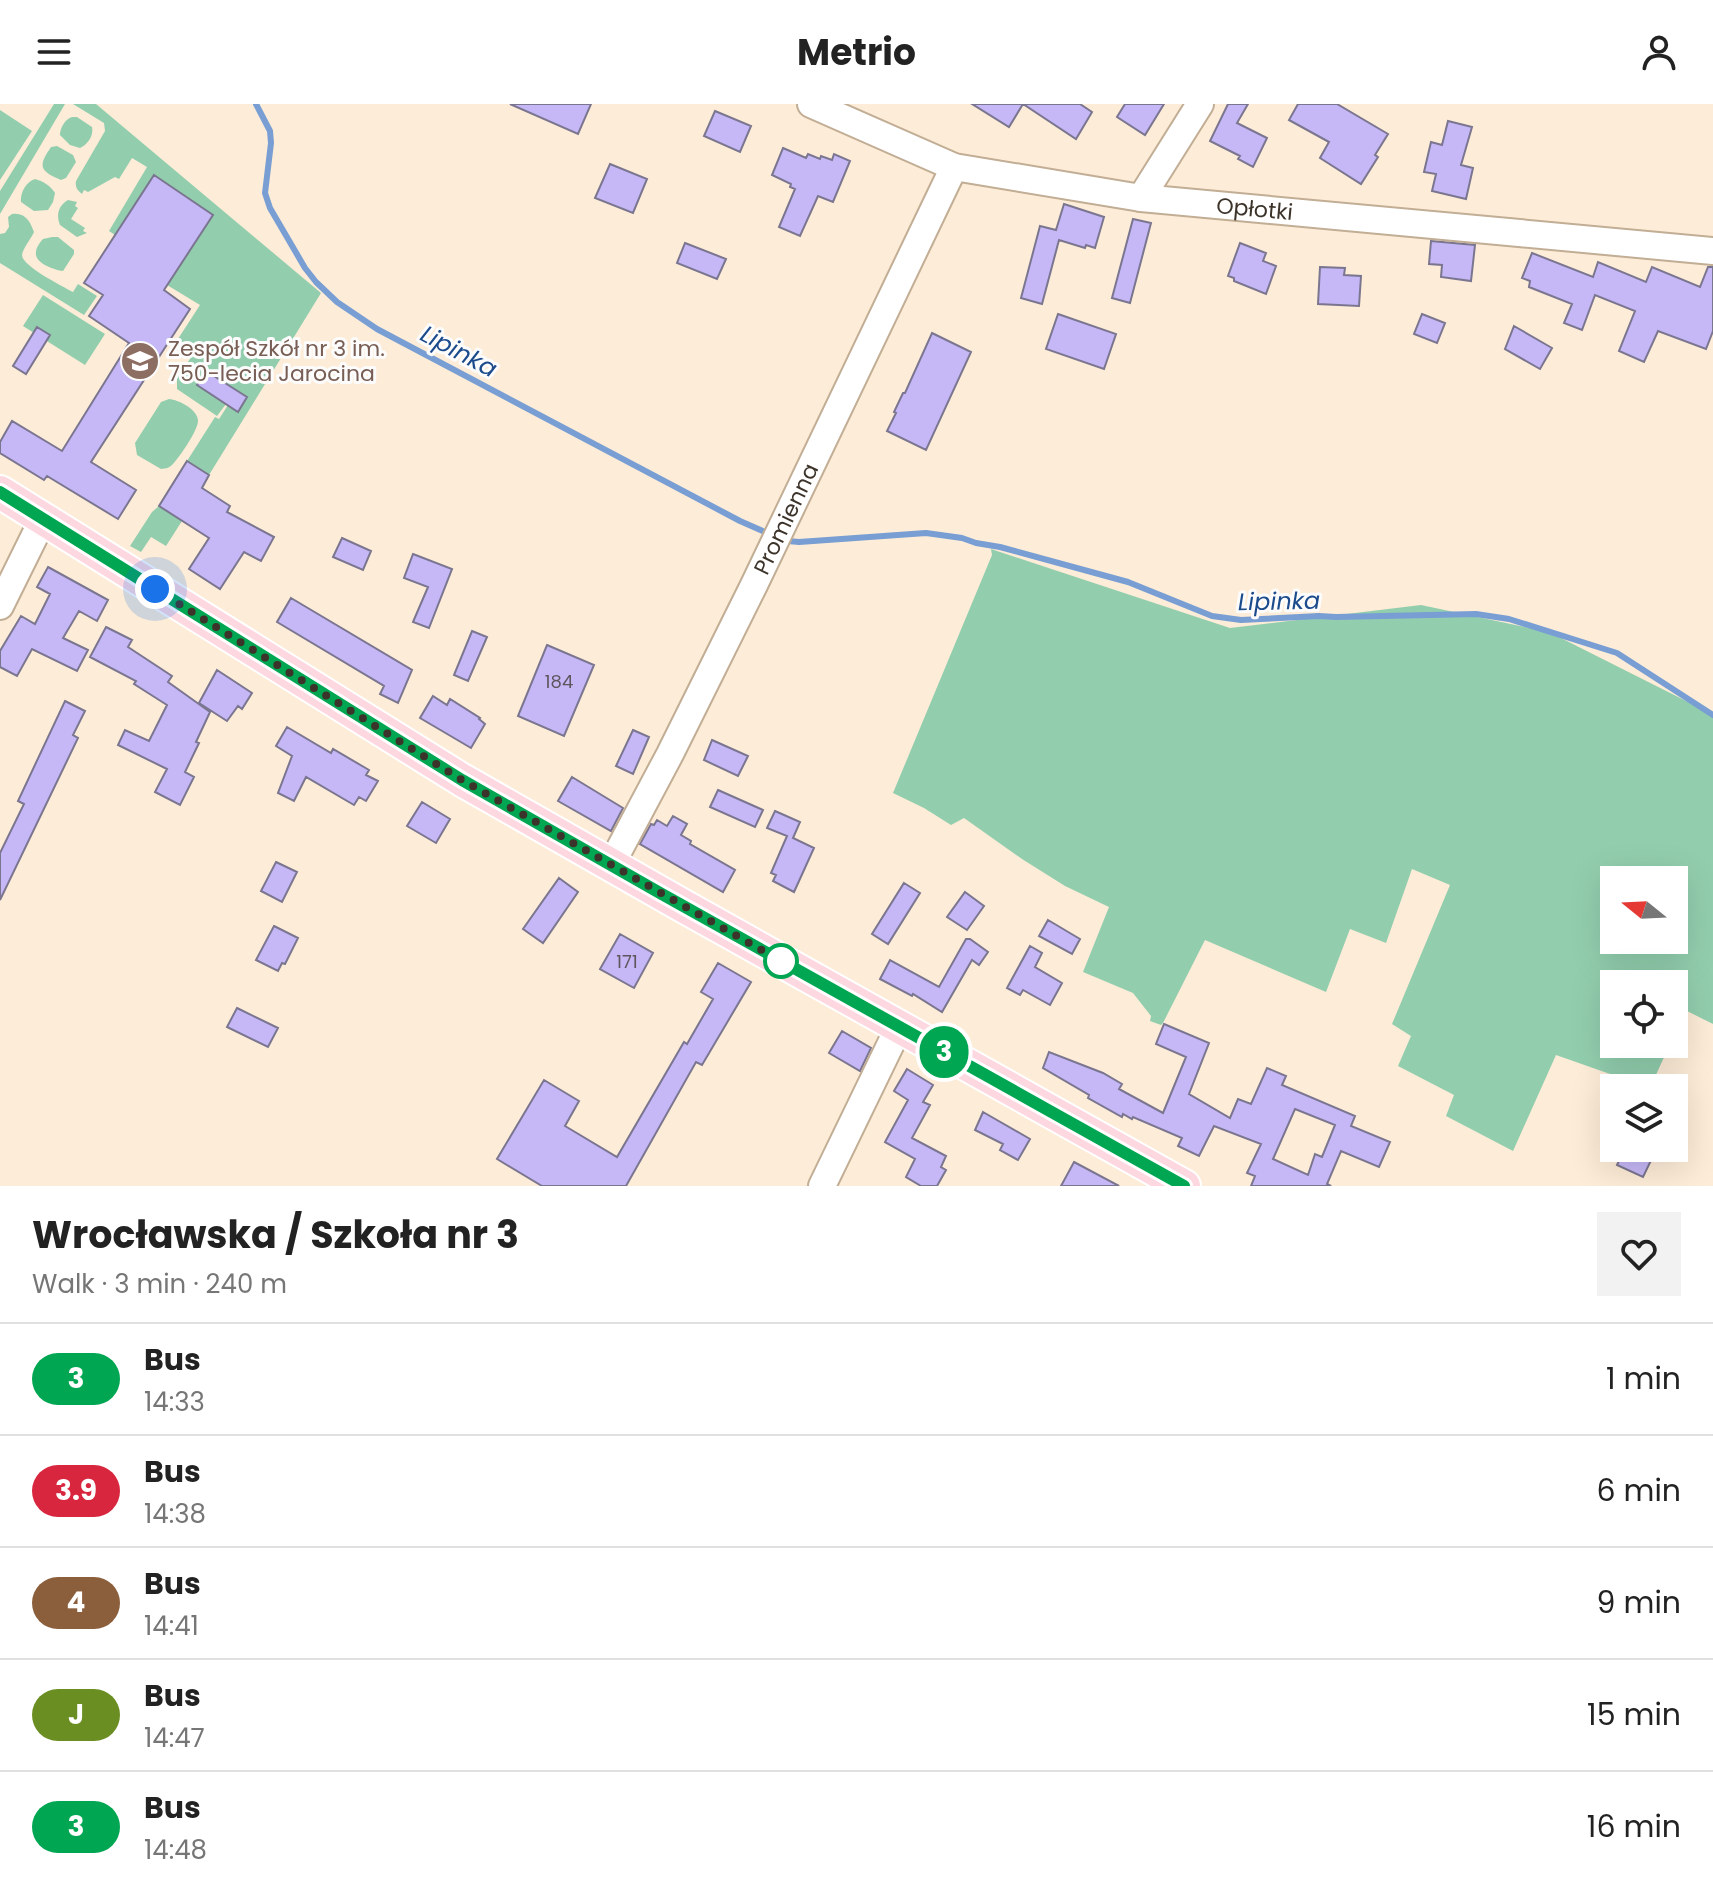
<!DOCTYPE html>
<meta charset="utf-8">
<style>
body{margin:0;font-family:Poppins,sans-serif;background:#f2f2f2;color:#222;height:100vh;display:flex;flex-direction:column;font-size:30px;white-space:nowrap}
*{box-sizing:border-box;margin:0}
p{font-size:26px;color:#767676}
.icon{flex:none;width:44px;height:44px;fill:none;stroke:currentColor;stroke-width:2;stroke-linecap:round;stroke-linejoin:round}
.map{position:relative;height:1082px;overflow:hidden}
.panel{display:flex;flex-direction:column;background:#fff;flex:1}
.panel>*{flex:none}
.badge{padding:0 16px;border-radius:26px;font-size:28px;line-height:52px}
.needle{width:52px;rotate:288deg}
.tools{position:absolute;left:1600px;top:762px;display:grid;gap:16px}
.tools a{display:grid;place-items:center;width:88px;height:88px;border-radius:0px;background:#fff;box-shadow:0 8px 32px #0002;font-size:40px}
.you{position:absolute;width:40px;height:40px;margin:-20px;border:6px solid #fff;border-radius:50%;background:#1a73e8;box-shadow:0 0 0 12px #1a73e833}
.map>.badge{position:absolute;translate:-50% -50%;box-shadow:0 0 0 4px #fff}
.round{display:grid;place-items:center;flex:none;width:84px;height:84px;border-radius:0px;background:#f2f2f2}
.headline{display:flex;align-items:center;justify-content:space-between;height:136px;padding:0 32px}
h1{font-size:38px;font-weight:700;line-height:60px}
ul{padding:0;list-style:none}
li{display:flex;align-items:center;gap:24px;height:112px;padding:0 32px;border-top:2px solid #e0e0e0}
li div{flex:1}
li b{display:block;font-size:30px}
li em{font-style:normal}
li .badge{min-width:88px;font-weight:700;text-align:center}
header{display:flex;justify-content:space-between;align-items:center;height:104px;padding:0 32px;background:#fff;font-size:36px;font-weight:700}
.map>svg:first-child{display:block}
.green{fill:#92ceae;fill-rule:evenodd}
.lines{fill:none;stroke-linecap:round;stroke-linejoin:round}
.stream{stroke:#789ed3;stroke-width:6}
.building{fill:#c6b8f7;stroke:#7b7690;stroke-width:2;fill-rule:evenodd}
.minor-casing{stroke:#c2ad95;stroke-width:30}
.major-casing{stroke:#fff;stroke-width:36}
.minor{stroke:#fff;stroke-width:26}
.major{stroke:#fed8e0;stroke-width:32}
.line-casing{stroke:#fff;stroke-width:18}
.line{stroke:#00a651;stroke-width:12}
.walk{stroke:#3c342a;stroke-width:8;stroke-dasharray:0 14.4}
.stop-dot{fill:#fff;stroke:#00a651;stroke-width:4}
.labels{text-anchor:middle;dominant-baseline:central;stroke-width:6;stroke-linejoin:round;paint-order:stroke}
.number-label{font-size:18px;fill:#5e555d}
.street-label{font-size:22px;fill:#3c342a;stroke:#fcfcfc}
.education-label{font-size:22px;fill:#785e54;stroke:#fcfcfc;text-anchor:start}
.water-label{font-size:24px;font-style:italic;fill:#1c4b8c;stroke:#fcfcfc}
</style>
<header><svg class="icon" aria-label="menu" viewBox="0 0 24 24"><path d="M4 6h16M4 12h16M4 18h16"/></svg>Metrio<svg class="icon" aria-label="person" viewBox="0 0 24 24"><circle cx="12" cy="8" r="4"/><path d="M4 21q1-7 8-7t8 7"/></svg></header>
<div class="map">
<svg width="1713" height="1082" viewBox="0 0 1713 1082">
<rect width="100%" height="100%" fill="#fdecd7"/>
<path class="green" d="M 54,0 L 65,0 L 0,110 L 0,87 Z
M 73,0 L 96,0 L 321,189 L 209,371 L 187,357 L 215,313 L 219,315 L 228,301 L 238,307 L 247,293 L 206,267 L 197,281 L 226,300 L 217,312 L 177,285 L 177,274 L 194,249 L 176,238 L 200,201 L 167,181 L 213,111 L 154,71 L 115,131 L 109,127 L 147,63 L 132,54 L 119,75 L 115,73 L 88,88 L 84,86 L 82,90 C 77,86 75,83 76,77 L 105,27 L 104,19 Z
M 0,6 L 32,27 L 0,76 Z
M 72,13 L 77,13 L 92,23 C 94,32 87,41 80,44 L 70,41 L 60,31 C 60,24 65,15 72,13 Z
M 57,42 L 73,51 L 76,58 L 66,74 L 61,76 C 39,67 38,62 51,43 Z
M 35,75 C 43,77 51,82 55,89 L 53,98 L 48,106 L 34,107 L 21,98 C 20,89 26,78 35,75 Z
M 68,96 L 77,98 L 75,102 L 78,104 L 71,115 L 85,124 L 83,127 L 87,129 L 77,133 L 60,121 C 56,111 58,102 68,96 Z
M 12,110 C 25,108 30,117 34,128 C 31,135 23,144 22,151 C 22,162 62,182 73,188 L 78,180 L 97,192 L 84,211 L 0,159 L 0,130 L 5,129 L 9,123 L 8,113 Z
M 52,133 L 58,133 L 74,146 L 74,150 L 63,167 C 54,166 34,159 36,148 C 36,144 40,138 43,135 Z
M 43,191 L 105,230 L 85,261 L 23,222 Z
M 169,295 C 179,296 197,305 198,316 C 199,325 179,354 172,361 C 167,365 167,364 161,365 L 137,351 L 135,339 L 161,298 Z
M 159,402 L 182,417 L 166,442 L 151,433 L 141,448 L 130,442 L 152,408 Z
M 991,445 L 1230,524 L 1421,501 L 1549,528 L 1706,607 L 1713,612 L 1713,920 L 1685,906 L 1674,931 L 1674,880 L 1614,880 L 1614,940 L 1670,940 L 1650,984 L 1556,951 L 1513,1047 L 1446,1012 L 1454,991 L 1398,962 L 1411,932 L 1392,920 L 1450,781 L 1412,765 L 1386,839 L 1350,825 L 1326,888 L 1205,836 L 1163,919 L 1161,921 L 1150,917 L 1151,912 L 1133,889 L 1083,868 L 1109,803 L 1065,782 L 1022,755 L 964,714 L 951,721 L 924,704 L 893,689 L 992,451 ZM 1614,776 L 1674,776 L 1674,836 L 1614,836 Z"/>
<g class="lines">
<path class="stream" d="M 256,0 L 270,27 L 271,39 L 265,89 L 270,104 L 305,164 L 316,178 L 337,198 L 377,225 L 740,417 L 765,428
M 788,437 L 799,438 L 926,429 L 962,434 L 976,439 L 1000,443 L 1128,478 L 1212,512 L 1241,516 L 1319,512 L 1336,513 L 1476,510 L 1509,515 L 1617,549 L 1713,611"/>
</g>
<path class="building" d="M 510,0 L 591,0 L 578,30 Z
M 972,0 L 1080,0 L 1092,8 L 1076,35 L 1023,0 L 1009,23 Z
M 1125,0 L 1164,0 L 1145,31 L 1117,13 Z
M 1228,0 L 1248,0 L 1237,19 L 1267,34 L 1253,63 L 1238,55 L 1240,52 L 1210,37 Z
M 1298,0 L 1337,0 L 1388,30 L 1375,51 L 1378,53 L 1361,80 L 1320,54 L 1329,38 L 1289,16 Z
M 715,7 L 751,22 L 740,48 L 704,32 Z
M 1448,17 L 1472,23 L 1461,61 L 1473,64 L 1466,95 L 1432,87 L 1436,70 L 1424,68 L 1431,38 L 1442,41 Z
M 783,44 L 806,54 L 808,50 L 820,55 L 821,52 L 832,56 L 834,50 L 850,57 L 833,98 L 818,92 L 800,132 L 779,123 L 795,85 L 790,83 L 791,80 L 772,71 Z
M 610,60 L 647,75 L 633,109 L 595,94 Z
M 154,71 L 213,111 L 164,186 L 190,205 L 91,358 L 136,386 L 118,415 L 47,372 L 44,376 L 0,349 L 0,338 L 12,317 L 62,347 L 129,239 L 89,212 L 103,191 L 84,179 Z
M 1064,100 L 1104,113 L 1095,144 L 1086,141 L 1085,144 L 1059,136 L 1042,200 L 1021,194 L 1040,122 L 1056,126 Z
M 1133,115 L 1151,119 L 1130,199 L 1112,194 Z
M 1431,137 L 1475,141 L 1471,177 L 1441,173 L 1442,161 L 1429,160 Z
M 685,139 L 726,155 L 717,175 L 677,159 Z
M 1240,139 L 1266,149 L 1263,157 L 1276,162 L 1266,190 L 1234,177 L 1234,174 L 1228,172 Z
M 1532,149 L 1593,173 L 1598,158 L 1646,178 L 1652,163 L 1700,183 L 1708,163 L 1713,163 L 1713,227 L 1706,245 L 1658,227 L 1644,258 L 1619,247 L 1635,207 L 1595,191 L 1582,226 L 1564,219 L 1572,200 L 1529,183 L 1530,177 L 1522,174 Z
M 1320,163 L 1345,164 L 1344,171 L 1361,172 L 1359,202 L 1318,200 Z
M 1058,210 L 1116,230 L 1104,265 L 1046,245 Z
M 1422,210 L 1445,219 L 1437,239 L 1414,230 Z
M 1514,222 L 1552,244 L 1540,265 L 1505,245 Z
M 37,223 L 50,231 L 26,270 L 13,262 Z
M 932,229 L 971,248 L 926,346 L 887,327 L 896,309 L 894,308 L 903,289 L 905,289 Z
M 206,267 L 247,293 L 238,308 L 197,281 Z
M 187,357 L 209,371 L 202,384 L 230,402 L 227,408 L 274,433 L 261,457 L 244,448 L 220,485 L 189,465 L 209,434 L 159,402 Z
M 342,434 L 371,447 L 363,466 L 333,453 Z
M 413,450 L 452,465 L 429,524 L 413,518 L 428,483 L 404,474 Z
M 48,463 L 108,496 L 97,517 L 79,507 L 63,534 L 88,546 L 77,567 L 32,545 L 17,572 L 0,563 L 0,547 L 21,512 L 35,520 L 50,490 L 37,483 Z
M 291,494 L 412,566 L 398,599 L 380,590 L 384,582 L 277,518 Z
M 106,523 L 132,536 L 128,543 L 172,572 L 168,578 L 210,608 L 196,638 L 199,639 L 185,668 L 194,673 L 180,701 L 155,688 L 167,665 L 118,641 L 125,626 L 149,637 L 167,601 L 134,580 L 136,577 L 90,553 Z
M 472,527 L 487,533 L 468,577 L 454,571 Z
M 547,541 L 594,561 L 564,632 L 518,612 Z
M 217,566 L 252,589 L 242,605 L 238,602 L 227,617 L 199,599 Z
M 433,592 L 447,601 L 450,595 L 480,614 L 479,615 L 485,620 L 471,644 L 420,614 Z
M 65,597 L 85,607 L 73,631 L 78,634 L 0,796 L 0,749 L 24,700 L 18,697 Z
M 287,623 L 331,649 L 333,645 L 369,666 L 366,671 L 378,677 L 366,697 L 359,693 L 354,701 L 306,673 L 294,697 L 278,689 L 292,652 L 276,642 Z
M 633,626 L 649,633 L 633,670 L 616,662 Z
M 712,636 L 748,652 L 738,672 L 704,656 Z
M 572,673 L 623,704 L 611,727 L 558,697 Z
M 718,686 L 763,706 L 755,723 L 710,703 Z
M 422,698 L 450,715 L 436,739 L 407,722 Z
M 775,707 L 800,718 L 793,734 L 814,744 L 794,788 L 773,777 L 776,771 L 771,769 L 787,732 L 767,724 Z
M 673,712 L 687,720 L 681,731 L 691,737 L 690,740 L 735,766 L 723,788 L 640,740 L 651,720 L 654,721 L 657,716 L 667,722 Z
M 276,758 L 297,768 L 282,798 L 261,787 Z
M 559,774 L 578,788 L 543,839 L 523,825 Z
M 904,779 L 920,789 L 888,840 L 872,830 Z
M 965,788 L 984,802 L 967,826 L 947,813 Z
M 1048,816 L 1080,835 L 1072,850 L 1039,832 Z
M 274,822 L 298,834 L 285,860 L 282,859 L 278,867 L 256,856 Z
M 620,830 L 653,849 L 634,884 L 600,865 Z
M 966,835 L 970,835 L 988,848 L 979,861 L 972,856 L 942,908 L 913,890 L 912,892 L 880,875 L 890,856 L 939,883 Z
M 1030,842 L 1042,849 L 1035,863 L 1062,879 L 1050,901 L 1023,886 L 1020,891 L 1007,884 Z
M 718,859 L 751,878 L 702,961 L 696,958 L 626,1082 L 542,1082 L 497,1055 L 544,976 L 579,997 L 565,1022 L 617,1053 L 684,938 L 687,940 L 713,895 L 701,888 Z
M 237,904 L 278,924 L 268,943 L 227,923 Z
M 1164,920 L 1209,939 L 1189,990 L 1230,1014 L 1238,995 L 1251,1000 L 1267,964 L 1286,972 L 1282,981 L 1355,1012 L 1351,1022 L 1390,1038 L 1379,1063 L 1341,1047 L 1327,1080 L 1331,1082 L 1251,1082 L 1255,1072 L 1247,1069 L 1261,1040 L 1214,1022 L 1199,1052 L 1178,1042 L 1182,1034 L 1133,1013 L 1132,1015 L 1123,1010 L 1122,1013 L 1088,994 L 1089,991 L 1043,964 L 1049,948 L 1103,969 L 1122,980 L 1119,985 L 1163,1009 L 1186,953 L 1156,940 ZM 1295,1005 L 1335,1021 L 1322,1053 L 1315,1050 L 1308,1071 L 1273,1055 Z
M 842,927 L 871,944 L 860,967 L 829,949 Z
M 907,965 L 933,981 L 923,998 L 930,1001 L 912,1034 L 946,1052 L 941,1063 L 946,1066 L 937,1082 L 921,1082 L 906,1073 L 915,1055 L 885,1038 L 908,996 L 894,987 Z
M 983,1008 L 1030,1035 L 1018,1056 L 1000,1046 L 1003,1040 L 975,1026 Z
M 1625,1044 L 1657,1044 L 1643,1073 L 1617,1061 Z
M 1074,1058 L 1119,1082 L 1061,1082 Z"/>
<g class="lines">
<defs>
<g id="minor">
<path id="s1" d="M 811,0 L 954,63 L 1141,94 L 1713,147"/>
<path d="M 1141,94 L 1200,0"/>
<path d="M 0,502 L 43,415"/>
<path id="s2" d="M 611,761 L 670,650 L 754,481 L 954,63"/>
<path d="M 822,1082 L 899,923"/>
</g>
<path id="major" d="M 0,388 L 462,676 L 685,803 L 1184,1082"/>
</defs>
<use href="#minor" class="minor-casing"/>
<use href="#major" class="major-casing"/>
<use href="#minor" class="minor"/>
<use href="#major" class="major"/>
</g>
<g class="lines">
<defs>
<path id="line" d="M 0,388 L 462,676 L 660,789 L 1184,1082"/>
</defs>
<use href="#line" class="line-casing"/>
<use href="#line" class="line"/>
<path class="walk" d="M 155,485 L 462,676 L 781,857"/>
</g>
<defs>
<symbol id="school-disc" viewBox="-11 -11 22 22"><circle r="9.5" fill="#8d6e63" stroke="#fcfcfc"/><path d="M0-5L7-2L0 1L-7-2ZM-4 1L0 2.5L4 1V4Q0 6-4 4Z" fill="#fff"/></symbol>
</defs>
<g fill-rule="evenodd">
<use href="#school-disc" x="118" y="235" width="44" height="44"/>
</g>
<circle class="stop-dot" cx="781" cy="857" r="16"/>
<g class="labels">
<g class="number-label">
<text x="559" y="577">184</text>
<text x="627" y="857">171</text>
</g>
<g class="street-label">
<text stroke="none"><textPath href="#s1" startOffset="460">Opłotki</textPath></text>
<text stroke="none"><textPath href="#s2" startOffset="388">Promienna</textPath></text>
</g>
<g class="education-label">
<text x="168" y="244">Zespół Szkół nr 3 im.<tspan x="168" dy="25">750-lecia Jarocina</tspan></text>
</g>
<g class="water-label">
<text transform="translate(459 247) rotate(28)">Lipinka</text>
<text transform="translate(1279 497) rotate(-1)">Lipinka</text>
</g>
</g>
</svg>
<div class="tools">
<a><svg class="needle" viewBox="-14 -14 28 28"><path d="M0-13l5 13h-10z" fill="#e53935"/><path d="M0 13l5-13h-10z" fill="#767676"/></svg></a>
<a><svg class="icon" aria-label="locate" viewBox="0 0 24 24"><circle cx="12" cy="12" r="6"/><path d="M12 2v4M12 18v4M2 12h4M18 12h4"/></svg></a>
<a><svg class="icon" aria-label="layers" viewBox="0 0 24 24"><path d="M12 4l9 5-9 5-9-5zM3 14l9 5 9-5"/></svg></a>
</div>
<div class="you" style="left:155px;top:485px"></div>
<b class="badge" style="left:944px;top:948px;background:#00a651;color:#fff">3</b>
</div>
<section class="panel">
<div class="headline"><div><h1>Wrocławska / Szkoła nr 3</h1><p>Walk · 3 min · 240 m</p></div><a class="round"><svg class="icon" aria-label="heart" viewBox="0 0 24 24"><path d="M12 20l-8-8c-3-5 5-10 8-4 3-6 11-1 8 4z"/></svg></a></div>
<ul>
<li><span class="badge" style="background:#00a651;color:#fff">3</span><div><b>Bus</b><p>14:33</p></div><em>1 min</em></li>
<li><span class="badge" style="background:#d7263d;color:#fff">3.9</span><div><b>Bus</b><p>14:38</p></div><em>6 min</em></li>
<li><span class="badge" style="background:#8b5e3c;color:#fff">4</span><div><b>Bus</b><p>14:41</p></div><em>9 min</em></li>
<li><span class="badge" style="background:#6b8e23;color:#fff">J</span><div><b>Bus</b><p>14:47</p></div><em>15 min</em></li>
<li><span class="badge" style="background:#00a651;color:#fff">3</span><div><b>Bus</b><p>14:48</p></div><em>16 min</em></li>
</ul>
</section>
